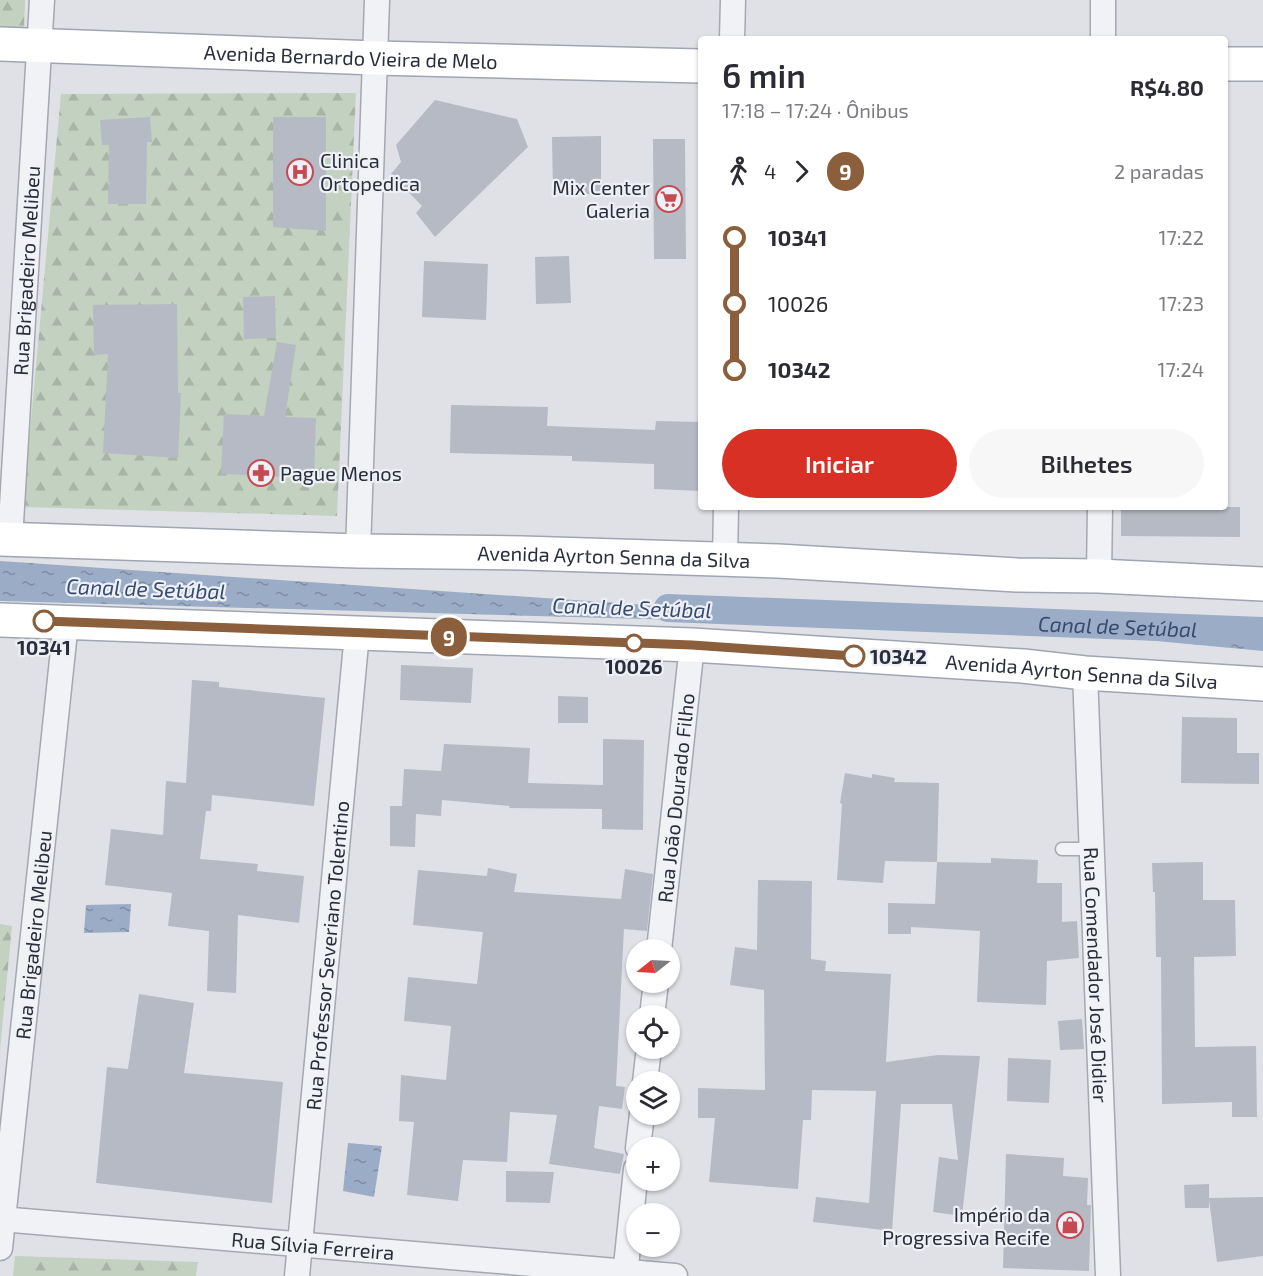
<!DOCTYPE html>
<html lang="pt">
<meta charset="utf-8">
<style>
body{margin:0;font-family:"Exo 2",sans-serif;background:#f7f7f7;color:#2b2b33;height:100vh;display:flex;flex-direction:column;font-size:22px;white-space:nowrap}
*{box-sizing:border-box;margin:0}
p{font-size:20px;color:#7c7c81}
.icon{flex:none;width:33px;height:33px;fill:none;stroke:currentColor;stroke-width:2;stroke-linecap:round;stroke-linejoin:round}
.map{position:relative;flex:1;overflow:hidden}
.side{position:absolute;left:698px;top:36px;width:530px;height:474px;display:flex;flex-direction:column;background:#fff;border-radius:6px;box-shadow:0 2px 4px #0004}
.side>*{flex:none}
.badge{padding:0 12px;border-radius:20px;font-size:21px;line-height:39px}
.needle{width:39px;rotate:252deg}
.buttons{position:absolute;left:626px;top:939px;display:grid;gap:12px}
.buttons a{display:grid;place-items:center;width:54px;height:54px;border-radius:50%;background:#fff;box-shadow:0 2px 4px #0004;font-size:30px}
.map>.badge{position:absolute;translate:-50% -50%;box-shadow:0 0 0 3px #fff}
.legs{display:flex;align-items:center;gap:9px;height:66px;padding:0 24px;font-size:20px}
.legs p{margin-inline-start:auto}
.overview{display:flex;align-items:center;justify-content:space-between;height:102px;padding:0 24px}
h1{font-size:33px;font-weight:600;line-height:45px}
.primary-button{display:flex;gap:12px;margin-top:auto;padding:12px 24px}
.primary-button a{flex:1;height:69px;border-radius:36px;background:#d93025;color:#fff;font-size:24px;font-weight:600;line-height:69px;text-align:center}
.primary-button a+a{background:#f7f7f7;color:#2b2b33}
ul{padding:0 24px;list-style:none}
li{display:flex;align-items:center;gap:21px;height:66px;font-size:22px}
li i{display:grid;place-items:center;width:9px;height:100%;margin:0 8px;background:currentColor}
li i::after{content:'';width:15px;height:15px;margin:-8px;border:4px solid;border-radius:50%;background:#fff}
li p{margin-inline-start:auto}
li:first-child i{background:linear-gradient(#0000 50%,currentColor 0)}
li:last-child i{background:linear-gradient(currentColor 50%,#0000 0)}
.map>svg:first-child{display:block}
.forest{fill:url(#forest-firs)}
.water{fill:url(#water-ripples)}
.lines{fill:none;stroke-linecap:round;stroke-linejoin:round}
.canal{stroke:#9bacc6;stroke-width:28}
.building{fill:#b6bac4}
.service-casing{stroke:#a5a8b1;stroke-width:15}
.minor-casing{stroke:#a5a8b1;stroke-width:27}
.primary-casing{stroke:#9fa5b2;stroke-width:36}
.service{stroke:#f1f2f6;stroke-width:12}
.minor{stroke:#f1f2f6;stroke-width:24}
.primary{stroke:#fff;stroke-width:33}
.line-1-casing{stroke:#fff;stroke-width:14}
.line-1{stroke:#8b5e3c;stroke-width:9}
.stop-1-dot{fill:#fff;stroke:#8b5e3c;stroke-width:3}
.labels{text-anchor:middle;dominant-baseline:central;stroke-width:4.5;stroke-linejoin:round;paint-order:stroke}
.street-label{font-size:20px;fill:#292e3d;stroke:#eef0f5}
.poi-label{font-size:20px;fill:#292e3d;stroke:#eef0f5;text-anchor:start}
.stop-label{font-size:20px;font-weight:bold;fill:#292e3d;stroke:#eef0f5}
.water-label{font-size:21px;font-style:italic;fill:#354a6f;stroke:#eef0f5}
</style>
<div class="map">
<svg width="1263" height="1276" viewBox="0 0 1263 1276">
<defs>
<pattern id="forest-firs" width="22" height="20" patternUnits="userSpaceOnUse" patternTransform="scale(1.5)"><rect width="22" height="20" fill="#c3d1c0"/><path d="M5 1l3.5 6h-7zM16 11l3.5 6h-7z" fill="#a8b4a6"/></pattern>
<pattern id="water-ripples" width="26" height="14" patternUnits="userSpaceOnUse" patternTransform="scale(1.5)"><rect width="26" height="14" fill="#9bacc6"/><path d="M2 4q2-2 4 0t4 0M15 11q2-2 4 0t4 0" fill="none" stroke="#7e8ca2"/></pattern>
</defs>
<rect width="100%" height="100%" fill="#dfe1e7"/>
<path class="forest" d="M 0,0 L 25,0 L 24,29 L 0,27 Z
M 356,93 L 337,516 L 23,507 L 61,94 Z
M 0,924 L 12,926 L 0,1050 Z
M 15,1256 L 198,1262 L 196,1276 L 13,1276 Z"/>
<path class="water" d="M 0,561 L 706,609 L 1263,636 L 1263,651 L 1039,630 L 0,601 Z
M 131,904 L 129,932 L 84,933 L 86,905 Z
M 348,1143 L 382,1146 L 374,1197 L 343,1191 Z"/>
<g class="lines">
<path class="canal" id="s1" d="M 668,608 L 1263,631"/>
</g>
<path class="building" d="M 435,100 L 517,119 L 528,147 L 435,237 L 416,213 L 422,206 L 391,174 L 401,162 L 396,145 Z
M 150,117 L 152,142 L 147,142 L 146,204 L 108,204 L 109,145 L 102,145 L 100,120 Z
M 273,117 L 326,117 L 326,231 L 273,227 Z
M 601,136 L 601,194 L 553,194 L 552,137 Z
M 653,139 L 685,139 L 686,259 L 654,259 Z
M 569,256 L 571,303 L 536,304 L 535,257 Z
M 424,261 L 488,264 L 486,320 L 422,317 Z
M 275,296 L 276,338 L 244,339 L 243,297 Z
M 177,304 L 178,393 L 181,393 L 178,458 L 103,453 L 108,354 L 94,355 L 93,305 Z
M 277,342 L 296,345 L 285,417 L 316,418 L 314,478 L 221,474 L 224,414 L 264,416 Z
M 451,405 L 548,407 L 547,426 L 655,430 L 656,421 L 700,422 L 700,491 L 654,489 L 654,464 L 572,461 L 572,456 L 450,453 Z
M 1121,507 L 1240,507 L 1240,537 L 1121,536 Z
M 401,665 L 473,668 L 471,703 L 400,700 Z
M 192,680 L 219,682 L 219,687 L 325,698 L 314,806 L 212,795 L 211,811 L 206,811 L 200,859 L 258,864 L 257,871 L 304,876 L 299,923 L 238,915 L 236,993 L 207,991 L 209,931 L 168,926 L 172,893 L 105,885 L 111,829 L 163,835 L 166,781 L 186,783 Z
M 558,696 L 588,697 L 588,723 L 558,723 Z
M 1182,717 L 1237,718 L 1237,753 L 1259,753 L 1259,784 L 1181,783 Z
M 603,739 L 644,740 L 643,830 L 602,829 L 602,809 L 509,808 L 510,806 L 442,800 L 441,816 L 416,814 L 415,847 L 390,846 L 390,806 L 402,806 L 404,769 L 441,771 L 444,744 L 530,748 L 528,783 L 603,785 Z
M 845,773 L 872,778 L 872,774 L 895,778 L 894,782 L 939,783 L 937,862 L 885,861 L 883,883 L 837,880 L 842,804 L 840,803 Z
M 991,858 L 1038,860 L 1037,883 L 1062,883 L 1062,922 L 1077,921 L 1079,958 L 1047,961 L 1046,1005 L 977,1002 L 980,931 L 911,927 L 911,934 L 888,934 L 888,903 L 935,904 L 937,862 L 991,863 Z
M 1203,862 L 1203,900 L 1235,900 L 1236,956 L 1194,957 L 1195,1047 L 1256,1046 L 1257,1117 L 1232,1117 L 1232,1102 L 1162,1104 L 1161,957 L 1156,957 L 1155,892 L 1153,892 L 1152,863 Z
M 488,868 L 517,874 L 514,892 L 621,899 L 625,869 L 653,874 L 647,931 L 624,929 L 616,1086 L 625,1087 L 622,1109 L 599,1106 L 594,1148 L 624,1154 L 620,1174 L 549,1164 L 557,1115 L 510,1112 L 507,1162 L 463,1160 L 458,1201 L 407,1195 L 414,1122 L 399,1121 L 401,1075 L 446,1080 L 451,1026 L 404,1021 L 408,977 L 477,984 L 483,932 L 413,925 L 418,870 L 487,876 Z
M 758,880 L 812,881 L 811,959 L 826,961 L 825,971 L 891,974 L 886,1062 L 938,1055 L 980,1056 L 962,1216 L 933,1212 L 939,1157 L 958,1160 L 952,1104 L 901,1104 L 892,1231 L 813,1222 L 816,1197 L 869,1203 L 876,1091 L 812,1090 L 811,1120 L 803,1120 L 798,1189 L 709,1182 L 715,1118 L 698,1118 L 698,1088 L 765,1090 L 764,990 L 730,985 L 735,947 L 757,950 Z
M 139,994 L 194,1003 L 184,1073 L 283,1082 L 272,1203 L 96,1183 L 107,1067 L 128,1069 Z
M 1082,1019 L 1084,1049 L 1060,1050 L 1058,1021 Z
M 1008,1058 L 1051,1060 L 1049,1103 L 1007,1101 Z
M 1006,1154 L 1064,1158 L 1063,1176 L 1088,1178 L 1087,1205 L 1091,1205 L 1089,1271 L 1003,1268 Z
M 506,1171 L 554,1172 L 550,1203 L 506,1202 Z
M 1209,1184 L 1209,1198 L 1263,1197 L 1263,1256 L 1217,1262 L 1209,1199 L 1209,1208 L 1185,1208 L 1184,1185 Z"/>
<g class="lines">
<defs>
<path id="service" d="M 1062,849 L 1091,849"/>
<g id="minor">
<path d="M 732,39 L 733,0"/>
<path d="M 1103,39 L 1103,0"/>
<path id="s2" d="M 10,540 L 42,0"/>
<path d="M 358,551 L 377,0"/>
<path d="M 725,560 L 726,507"/>
<path d="M 1099,576 L 1100,507"/>
<path id="s3" d="M 1085,673 L 1108,1276"/>
<path id="s4" d="M 659,950 L 692,645"/>
<path d="M 652,1016 L 656,982"/>
<path d="M 645,1082 L 649,1048"/>
<path d="M 638,1148 L 642,1114"/>
<path id="s5" d="M 0,1219 L 675,1276"/>
<path id="s6" d="M 0,1248 L 66,622"/>
<path id="s7" d="M 297,1276 L 357,633"/>
<path d="M 625,1276 L 636,1169"/>
</g>
<g id="primary">
<path id="s8" d="M 0,44 L 376,58 L 700,66"/>
<path d="M 1224,64 L 1263,64"/>
<path id="s9" d="M 0,539 L 358,551 L 522,553 L 778,561 L 1017,575 L 1099,576 L 1263,584"/>
<path id="s10" d="M 0,620 L 692,645 L 1023,666 L 1085,673 L 1263,684"/>
</g>
</defs>
<use href="#service" class="service-casing"/>
<use href="#minor" class="minor-casing"/>
<use href="#primary" class="primary-casing"/>
<use href="#service" class="service"/>
<use href="#minor" class="minor"/>
<use href="#primary" class="primary"/>
</g>
<g class="lines">
<defs>
<path id="line-1" d="M 44,621 L 692,645 L 854,656"/>
</defs>
<use href="#line-1" class="line-1-casing"/>
<use href="#line-1" class="line-1"/>
</g>
<defs>
<symbol id="hospital-ring" viewBox="-11 -11 22 22"><circle r="9.5" fill="#eef0f5" stroke="#c64a52" stroke-width="1.5"/><path d="M-5-5h3v3.5h4V-5h3V5h-3V1.5h-4V5h-3Z" fill="#c64a52"/></symbol>
<symbol id="supermarket-ring" viewBox="-11 -11 22 22"><circle r="9.5" fill="#eef0f5" stroke="#c64a52" stroke-width="1.5"/><path d="M-6-5.5h2.5l.6 2H6L4.5 2H-2.5L-4.4-4H-6ZM-1.5 3.2a1.3 1.3 0 1 0 .1 0ZM3 3.2a1.3 1.3 0 1 0 .1 0Z" fill="#c64a52"/></symbol>
<symbol id="pharmacy-ring" viewBox="-11 -11 22 22"><circle r="9.5" fill="#eef0f5" stroke="#c64a52" stroke-width="1.5"/><path d="M-2-6h4v4h4v4h-4v4h-4v-4h-4v-4h4Z" fill="#c64a52"/></symbol>
<symbol id="shop-ring" viewBox="-11 -11 22 22"><circle r="9.5" fill="#eef0f5" stroke="#c64a52" stroke-width="1.5"/><path d="M-5-2.5h2.3a2.7 3.5 0 0 1 5.4 0H5L5.5 6h-11ZM-1.5-2.5h3a1.5 2.3 0 0 0-3 0Z" fill="#c64a52"/></symbol>
</defs>
<g fill-rule="evenodd">
<use href="#hospital-ring" x="285" y="157" width="30" height="30"/>
<use href="#supermarket-ring" x="654" y="184" width="30" height="30"/>
<use href="#pharmacy-ring" x="246" y="458" width="30" height="30"/>
<use href="#shop-ring" x="1055" y="1210" width="30" height="30"/>
</g>
<g class="stop-1-dot">
<circle cx="44" cy="621" r="10"/>
<circle cx="634" cy="643" r="8"/>
<circle cx="854" cy="656" r="10"/>
</g>
<g class="labels">
<g class="street-label">
<text stroke="none"><textPath href="#s8" startOffset="351">Avenida Bernardo Vieira de Melo</textPath></text>
<text stroke="none"><textPath href="#s2" startOffset="270">Rua Brigadeiro Melibeu</textPath></text>
<text stroke="none"><textPath href="#s9" startOffset="614">Avenida Ayrton Senna da Silva</textPath></text>
<text stroke="none"><textPath href="#s10" startOffset="1083">Avenida Ayrton Senna da Silva</textPath></text>
<text stroke="none"><textPath href="#s4" startOffset="153">Rua João Dourado Filho</textPath></text>
<text stroke="none"><textPath href="#s6" startOffset="315">Rua Brigadeiro Melibeu</textPath></text>
<text stroke="none"><textPath href="#s7" startOffset="322">Rua Professor Severiano Tolentino</textPath></text>
<text stroke="none"><textPath href="#s3" startOffset="302">Rua Comendador José Didier</textPath></text>
<text stroke="none"><textPath href="#s5" startOffset="314">Rua Sílvia Ferreira</textPath></text>
</g>
<g class="poi-label">
<text x="320" y="160">Clinica<tspan x="320" dy="23">Ortopedica</tspan></text>
<text x="650" y="187" text-anchor="end">Mix Center<tspan x="650" dy="23">Galeria</tspan></text>
<text x="280" y="473">Pague Menos</text>
<text x="1050" y="1214" text-anchor="end">Império da<tspan x="1050" dy="23">Progressiva Recife</tspan></text>
</g>
<g class="stop-label">
<text x="44" y="647">10341</text>
<text x="870" y="656" text-anchor="start">10342</text>
<text x="634" y="666">10026</text>
</g>
<g class="water-label">
<text transform="translate(146 588) rotate(2)">Canal de Setúbal</text>
<text transform="translate(632 607) rotate(2)">Canal de Setúbal</text>
<text stroke="none"><textPath href="#s1" startOffset="450">Canal de Setúbal</textPath></text>
</g>
</g>
</svg>
<div class="buttons">
<a><svg class="needle" viewBox="-14 -14 28 28"><path d="M0-13l5 13h-10z" fill="#e53935"/><path d="M0 13l5-13h-10z" fill="#7c7c81"/></svg></a>
<a><svg class="icon" aria-label="locate" viewBox="0 0 24 24"><circle cx="12" cy="12" r="6"/><path d="M12 2v4M12 18v4M2 12h4M18 12h4"/></svg></a>
<a><svg class="icon" aria-label="layers" viewBox="0 0 24 24"><path d="M12 4l9 5-9 5-9-5zM3 14l9 5 9-5"/></svg></a>
<a>+</a>
<a>−</a>
</div>
<b class="badge" style="left:449px;top:637px;background:#8b5e3c;color:#fff">9</b>
<section class="side">
<div class="overview"><div><h1>6 min</h1><p>17:18 – 17:24 · Ônibus</p></div><b>R$4.80</b></div>
<div class="legs"><svg class="icon" aria-label="walk" viewBox="0 0 24 24"><circle cx="13" cy="4" r="2"/><path d="M13 8l-2 6 4 7M11 14l-3 7M7 12l3-4h3l4 4"/></svg>4<svg class="icon" aria-label="forward" viewBox="0 0 24 24"><path d="M9 5l7 7-7 7"/></svg><b class="badge" style="background:#8b5e3c;color:#fff">9</b><p>2 paradas</p></div>
<ul>
<li><i style="color:#8b5e3c"></i><b>10341</b><p>17:22</p></li>
<li><i style="color:#8b5e3c"></i><span>10026</span><p>17:23</p></li>
<li><i style="color:#8b5e3c"></i><b>10342</b><p>17:24</p></li>
</ul>
<div class="primary-button"><a>Iniciar</a><a>Bilhetes</a></div>
</section>
</div>
